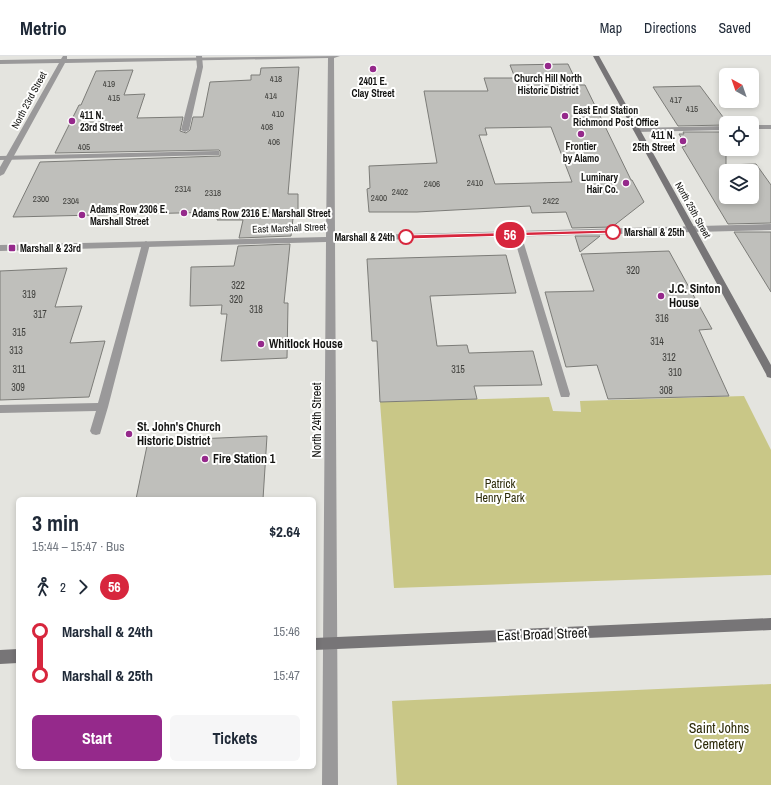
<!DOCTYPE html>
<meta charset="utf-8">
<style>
body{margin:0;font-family:"Archivo Narrow",sans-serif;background:#f6f6f7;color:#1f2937;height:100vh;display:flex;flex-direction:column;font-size:15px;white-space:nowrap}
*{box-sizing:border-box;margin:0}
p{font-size:13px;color:#747a83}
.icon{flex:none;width:22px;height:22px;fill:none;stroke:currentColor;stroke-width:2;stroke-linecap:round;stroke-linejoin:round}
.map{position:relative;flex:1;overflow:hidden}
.panel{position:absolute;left:16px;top:441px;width:300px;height:272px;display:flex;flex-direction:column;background:#fff;border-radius:6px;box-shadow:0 2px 6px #0003}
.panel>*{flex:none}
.badge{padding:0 8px;border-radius:13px;font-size:14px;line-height:26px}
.needle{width:26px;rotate:320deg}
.fabs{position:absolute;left:719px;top:12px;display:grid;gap:8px}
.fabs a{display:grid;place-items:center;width:40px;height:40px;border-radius:6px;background:#fff;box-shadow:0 2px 6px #0003;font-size:20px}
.map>.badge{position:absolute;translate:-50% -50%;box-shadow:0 0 0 2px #fff}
.legs{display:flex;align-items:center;gap:6px;height:44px;padding:0 16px;font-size:13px}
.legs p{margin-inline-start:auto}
.summary{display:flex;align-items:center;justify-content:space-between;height:68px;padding:0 16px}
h1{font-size:22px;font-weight:700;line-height:30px}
.primary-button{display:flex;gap:8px;margin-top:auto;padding:8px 16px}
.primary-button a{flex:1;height:46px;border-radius:6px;background:#95298b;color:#fff;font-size:16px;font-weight:700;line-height:46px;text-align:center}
.primary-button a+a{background:#f6f6f7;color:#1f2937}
ul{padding:0 16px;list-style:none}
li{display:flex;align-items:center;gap:14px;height:44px;font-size:15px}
li i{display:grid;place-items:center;width:6px;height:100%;margin:0 5px;background:currentColor}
li i::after{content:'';width:10px;height:10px;margin:-5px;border:3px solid;border-radius:50%;background:#fff}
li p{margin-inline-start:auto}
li:first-child i{background:linear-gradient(#0000 50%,currentColor 0)}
li:last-child i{background:linear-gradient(currentColor 50%,#0000 0)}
header{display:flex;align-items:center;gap:24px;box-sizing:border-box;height:56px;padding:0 20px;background:#fff;border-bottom:1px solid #e0e1e3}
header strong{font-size:19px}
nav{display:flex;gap:22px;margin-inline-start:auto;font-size:14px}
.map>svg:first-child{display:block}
.green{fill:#c9c787}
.building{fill:#bfbfbb;stroke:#7c7c78;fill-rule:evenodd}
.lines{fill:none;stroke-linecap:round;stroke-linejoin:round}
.service{fill:#9a999a;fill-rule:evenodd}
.minor{fill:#9a999a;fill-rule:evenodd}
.secondary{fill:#777577;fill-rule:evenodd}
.line-1{fill:#d7263d;stroke:#fff}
.poi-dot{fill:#95298b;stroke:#fffffe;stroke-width:1.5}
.stop-1-dot{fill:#fff;stroke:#d7263d;stroke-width:2}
.labels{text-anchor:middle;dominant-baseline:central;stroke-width:4;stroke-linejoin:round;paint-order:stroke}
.far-number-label{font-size:9px;fill:#40403d}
.far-poi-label{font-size:10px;font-weight:bold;fill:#151513;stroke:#fffffe;text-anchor:start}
.far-street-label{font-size:10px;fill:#151513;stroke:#fffffe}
.far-stop-label{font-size:10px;font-weight:bold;fill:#151513;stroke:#fffffe;text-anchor:start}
.number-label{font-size:10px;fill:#40403d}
.poi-label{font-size:12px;font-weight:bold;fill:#151513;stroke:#fffffe;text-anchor:start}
.street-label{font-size:12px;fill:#151513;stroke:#fffffe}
.park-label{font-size:12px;fill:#2d2b09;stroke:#fffffe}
.near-street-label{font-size:14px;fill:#151513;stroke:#fffffe}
.near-park-label{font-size:14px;fill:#2d2b09;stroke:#fffffe}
</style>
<header>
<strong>Metrio</strong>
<nav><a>Map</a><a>Directions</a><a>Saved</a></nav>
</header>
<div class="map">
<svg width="771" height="729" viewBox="0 0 771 729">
<rect width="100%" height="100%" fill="#e4e4df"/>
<path class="green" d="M 744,340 L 771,394 L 771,519 L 394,532 L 380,346 L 549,341 L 553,355 L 581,356 L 580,345 Z
M 771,628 L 771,729 L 397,729 L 392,645 Z"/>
<path class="building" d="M 568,8 L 578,29 L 585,29 L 631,124 L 632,124 L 644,146 L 612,171 L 572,172 L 566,156 L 532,157 L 530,150 L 417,156 L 369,156 L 367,133 L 370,132 L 369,110 L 437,107 L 424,35 L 488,35 L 484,22 L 515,22 L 510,9 ZM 551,71 L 572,126 L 495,128 L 479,79 L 487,79 L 485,72 Z
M 299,11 L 288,138 L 298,138 L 298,162 L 293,162 L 291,180 L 239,182 L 243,164 L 217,164 L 219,156 L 13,161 L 40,106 L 220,100 L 220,95 L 219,94 L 55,97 L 79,49 L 81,49 L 96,15 L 133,14 L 124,39 L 145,38 L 137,62 L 183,61 L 180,75 L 186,77 L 190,74 L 193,61 L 203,61 L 210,26 L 251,24 L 251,19 L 260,19 L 261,12 Z
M 700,30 L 726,65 L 726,69 L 678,70 L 653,31 Z
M 683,76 L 726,76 L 726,109 L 756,108 L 771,129 L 771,167 L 728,168 L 682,91 L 686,90 L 679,78 L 684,78 ZM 726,115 L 752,115 L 752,141 L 726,141 Z
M 734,176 L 771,176 L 771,236 Z
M 575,180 L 600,180 L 580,196 Z
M 290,188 L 284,247 L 288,247 L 287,302 L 221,305 L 227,258 L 221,258 L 222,249 L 190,250 L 191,211 L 234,210 L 238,190 Z
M 669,195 L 712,273 L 699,274 L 729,340 L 608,343 L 597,309 L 566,311 L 545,236 L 594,235 L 581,198 Z
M 506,199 L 516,237 L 430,240 L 437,290 L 467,289 L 469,297 L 533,295 L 542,329 L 474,330 L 477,343 L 380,346 L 377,285 L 372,285 L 367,203 Z
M 67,212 L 55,251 L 82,250 L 70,287 L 105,285 L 89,341 L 0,344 L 0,215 Z
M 267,380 L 263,443 L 136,443 L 148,385 Z"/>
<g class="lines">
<path class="service" d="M 196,0 L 202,0 L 203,11 L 189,74 L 185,76 L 181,74 L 197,11 Z
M 752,69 L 771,69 L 771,73 L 752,73 Z
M 726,70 L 726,74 L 637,76 L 633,74 L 637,72 Z
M 216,95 L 219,95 L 219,99 L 0,104 L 0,100 Z
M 517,175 L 521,178 L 570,338 L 569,341 L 561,341 L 560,338 L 513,178 Z
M 146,185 L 150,188 L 108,351 L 100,378 L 96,379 L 92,378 L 90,375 L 96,355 L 0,357 L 0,349 L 98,347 L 142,188 Z"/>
<path class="minor" d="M 63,0 L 67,0 L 67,3 L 340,0 L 334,2 L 335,180 L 771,168 L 771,174 L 335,185 L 338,729 L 322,729 L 326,186 L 0,195 L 0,189 L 326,181 L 328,2 L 65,7 L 4,118 L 0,120 L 0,111 L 59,7 L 0,8 L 0,4 L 61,3 Z"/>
<path class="secondary" d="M 593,0 L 599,0 L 771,309 L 771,322 L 767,321 L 766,318 Z
M 771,562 L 771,574 L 314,594 L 314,582 Z
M 18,593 L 18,607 L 0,608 L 0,594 Z"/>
</g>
<path class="line-1" d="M 613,174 L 616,176 L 615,177 L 406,183 L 403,181 L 406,179 Z"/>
<g class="poi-dot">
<circle cx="548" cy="10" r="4"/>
<circle cx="373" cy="13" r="4"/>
<circle cx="565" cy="60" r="4"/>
<circle cx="72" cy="65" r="4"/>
<circle cx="581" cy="78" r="4"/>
<circle cx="683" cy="85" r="4"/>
<circle cx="626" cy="127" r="4"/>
<circle cx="184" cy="157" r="4"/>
<circle cx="82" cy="159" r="4"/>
<rect x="8" y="188" width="8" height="8" rx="2"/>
<circle cx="661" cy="240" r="4"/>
<circle cx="261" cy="288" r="4"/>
<circle cx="129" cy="378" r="4"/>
<circle cx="205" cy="403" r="4"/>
</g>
<g class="stop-1-dot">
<circle cx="613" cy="176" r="7"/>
<circle cx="406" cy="181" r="7"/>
</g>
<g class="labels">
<g class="far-number-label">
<text x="276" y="23">418</text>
<text x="109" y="28">419</text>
<text x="271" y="40">414</text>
<text x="114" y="42">415</text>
<text x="676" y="44">417</text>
<text x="692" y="53">415</text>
<text x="278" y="58">410</text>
<text x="267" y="71">408</text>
<text x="274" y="86">406</text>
<text x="84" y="91">405</text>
<text x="475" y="127">2410</text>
<text x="432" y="128">2406</text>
<text x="183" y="133">2314</text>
<text x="400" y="136">2402</text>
<text x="213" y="137">2318</text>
<text x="379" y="142">2400</text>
<text x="41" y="143">2300</text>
<text x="71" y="145">2304</text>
<text x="551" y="145">2422</text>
</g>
<g class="far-poi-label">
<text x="548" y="22" text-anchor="middle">Church Hill North<tspan x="548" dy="12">Historic District</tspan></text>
<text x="373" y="25" text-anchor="middle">2401 E.<tspan x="373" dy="12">Clay Street</tspan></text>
<text x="573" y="54">East End Station<tspan x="573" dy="12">Richmond Post Office</tspan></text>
<text x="80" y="59">411 N.<tspan x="80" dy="12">23rd Street</tspan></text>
<text x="675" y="79" text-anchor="end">411 N.<tspan x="675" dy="12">25th Street</tspan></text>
<text x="581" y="90" text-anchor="middle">Frontier<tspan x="581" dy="12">by Alamo</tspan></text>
<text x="618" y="121" text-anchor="end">Luminary<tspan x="618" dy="12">Hair Co.</tspan></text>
<text x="90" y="153">Adams Row 2306 E.<tspan x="90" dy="12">Marshall Street</tspan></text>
<text x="192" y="157">Adams Row 2316 E. Marshall Street</text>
<text x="20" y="192">Marshall &amp; 23rd</text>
</g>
<g class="far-street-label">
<text transform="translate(29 44) rotate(-62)">North 23rd Street</text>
<text transform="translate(693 154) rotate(61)">North 25th Street</text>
<text transform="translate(289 172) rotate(-2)">East Marshall Street</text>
</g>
<g class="far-stop-label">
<text x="624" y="176">Marshall &amp; 25th</text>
<text x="395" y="181" text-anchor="end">Marshall &amp; 24th</text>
</g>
<g class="number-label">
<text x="633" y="214">320</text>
<text x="238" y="229">322</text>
<text x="29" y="238">319</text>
<text x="236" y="243">320</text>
<text x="256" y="253">318</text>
<text x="40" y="258">317</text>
<text x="662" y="262">316</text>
<text x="19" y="276">315</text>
<text x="657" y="285">314</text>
<text x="16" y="294">313</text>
<text x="669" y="301">312</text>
<text x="19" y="313">311</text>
<text x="458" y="313">315</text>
<text x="675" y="316">310</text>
<text x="18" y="331">309</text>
<text x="666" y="334">308</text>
</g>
<g class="poi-label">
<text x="669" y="233">J.C. Sinton<tspan x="669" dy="14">House</tspan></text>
<text x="269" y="288">Whitlock House</text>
<text x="137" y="371">St. John's Church<tspan x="137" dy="14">Historic District</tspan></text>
<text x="213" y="403">Fire Station 1</text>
</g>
<g class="street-label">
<text transform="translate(317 364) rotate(-90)">North 24th Street</text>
</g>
<g class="park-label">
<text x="500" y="428">Patrick<tspan x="500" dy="14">Henry Park</tspan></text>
</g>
<g class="near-street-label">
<text transform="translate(542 578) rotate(-2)">East Broad Street</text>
</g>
<g class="near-park-label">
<text x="719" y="672">Saint Johns<tspan x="719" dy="16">Cemetery</tspan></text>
</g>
</g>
</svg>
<div class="fabs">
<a><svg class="needle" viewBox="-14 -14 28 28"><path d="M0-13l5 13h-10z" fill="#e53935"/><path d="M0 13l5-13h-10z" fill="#747a83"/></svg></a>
<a><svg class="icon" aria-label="locate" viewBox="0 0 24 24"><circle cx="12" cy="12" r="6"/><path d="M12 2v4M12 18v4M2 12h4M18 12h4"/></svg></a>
<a><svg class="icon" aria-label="layers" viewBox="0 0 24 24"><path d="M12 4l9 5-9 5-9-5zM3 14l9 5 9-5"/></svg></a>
</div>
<b class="badge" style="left:510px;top:179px;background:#d7263d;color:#fff">56</b>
<section class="panel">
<div class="summary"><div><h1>3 min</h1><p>15:44 – 15:47 · Bus</p></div><b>$2.64</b></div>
<div class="legs"><svg class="icon" aria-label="walk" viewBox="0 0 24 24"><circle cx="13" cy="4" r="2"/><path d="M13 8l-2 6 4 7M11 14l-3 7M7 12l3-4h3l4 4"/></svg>2<svg class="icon" aria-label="forward" viewBox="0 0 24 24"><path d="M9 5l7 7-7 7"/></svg><b class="badge" style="background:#d7263d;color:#fff">56</b></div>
<ul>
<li><i style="color:#d7263d"></i><b>Marshall &amp; 24th</b><p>15:46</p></li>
<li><i style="color:#d7263d"></i><b>Marshall &amp; 25th</b><p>15:47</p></li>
</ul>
<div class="primary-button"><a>Start</a><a>Tickets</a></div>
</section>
</div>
